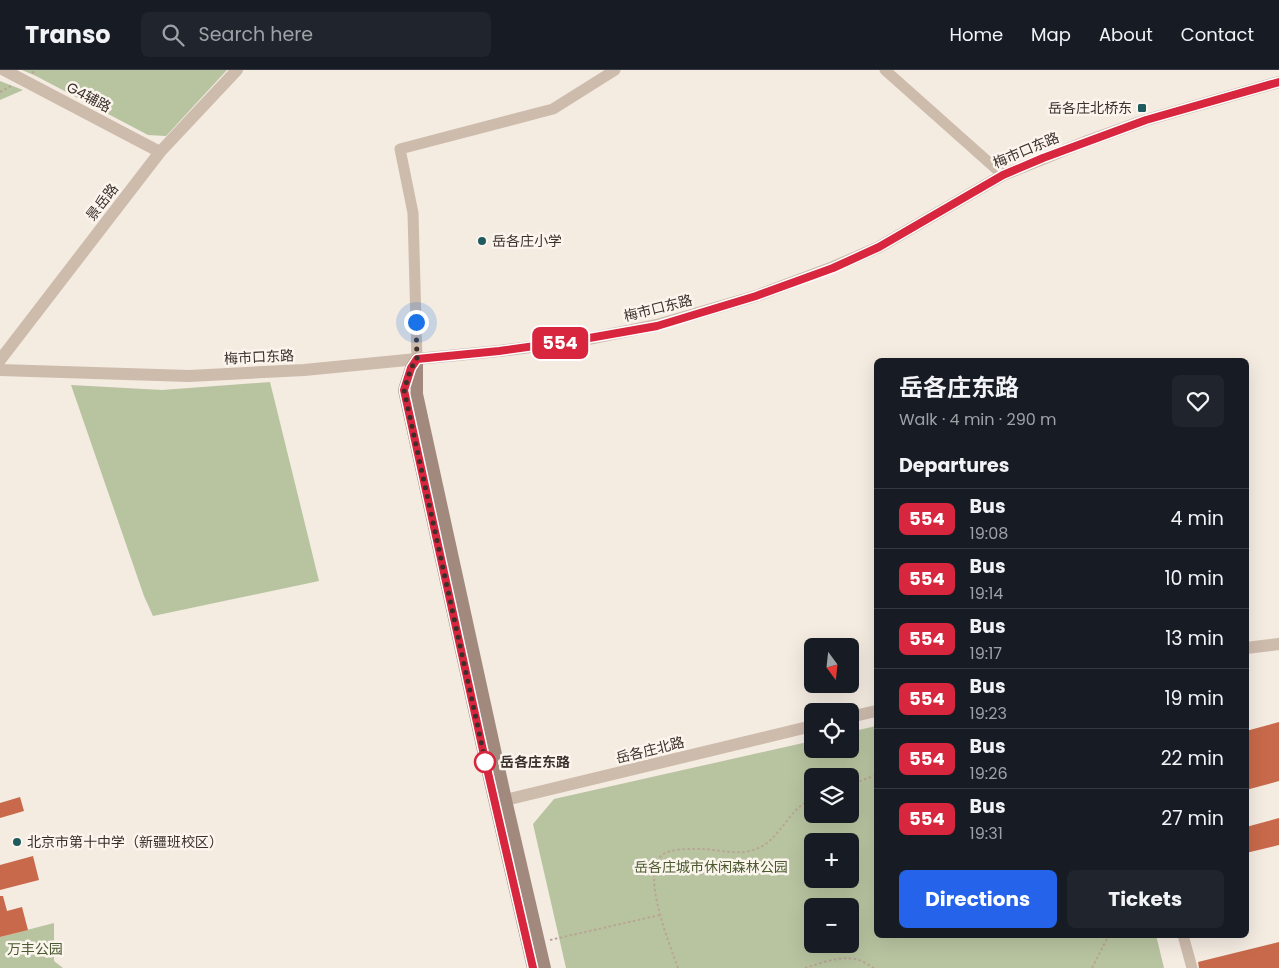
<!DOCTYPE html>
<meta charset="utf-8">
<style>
body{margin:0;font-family:Poppins,"Noto Sans SC",sans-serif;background:#20242c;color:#f1f3f6;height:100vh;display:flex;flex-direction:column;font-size:19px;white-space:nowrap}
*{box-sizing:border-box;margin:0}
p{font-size:16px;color:#9ea1a6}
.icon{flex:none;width:28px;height:28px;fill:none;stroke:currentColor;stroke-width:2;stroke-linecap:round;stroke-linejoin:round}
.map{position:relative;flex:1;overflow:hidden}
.drawer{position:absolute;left:874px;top:288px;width:375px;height:580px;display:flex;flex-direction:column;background:#171b24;border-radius:8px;box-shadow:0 5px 20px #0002}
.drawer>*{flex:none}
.badge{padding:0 10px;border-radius:8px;font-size:18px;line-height:32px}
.needle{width:32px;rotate:165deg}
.buttons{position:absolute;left:804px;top:568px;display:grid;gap:10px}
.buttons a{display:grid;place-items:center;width:55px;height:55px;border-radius:8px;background:#171b24;box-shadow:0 5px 20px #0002;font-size:25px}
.you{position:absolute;width:25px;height:25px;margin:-12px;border:4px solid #fff;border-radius:50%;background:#1a73e8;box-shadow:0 0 0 8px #1a73e833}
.map>.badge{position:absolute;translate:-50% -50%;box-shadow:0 0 0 2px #fff}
h2{padding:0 25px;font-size:19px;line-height:45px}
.round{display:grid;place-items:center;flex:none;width:52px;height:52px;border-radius:8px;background:#20242c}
.overview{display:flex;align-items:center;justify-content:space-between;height:85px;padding:0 25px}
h1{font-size:24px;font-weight:700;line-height:38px}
.primary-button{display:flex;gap:10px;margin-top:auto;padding:10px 25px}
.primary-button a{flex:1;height:58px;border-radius:8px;background:#2563eb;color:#fff;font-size:20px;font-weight:700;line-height:58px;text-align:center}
.primary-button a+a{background:#20242c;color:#f1f3f6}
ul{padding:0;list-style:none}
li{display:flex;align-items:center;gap:15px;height:60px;padding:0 25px;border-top:1px solid #363941}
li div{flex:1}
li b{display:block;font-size:19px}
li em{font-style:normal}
li .badge{min-width:55px;font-weight:700;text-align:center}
header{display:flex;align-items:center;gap:30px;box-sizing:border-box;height:70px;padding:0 25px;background:#171b24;border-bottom:1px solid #363941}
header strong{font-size:24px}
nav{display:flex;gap:28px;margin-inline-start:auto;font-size:18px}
.search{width:350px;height:45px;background:#20242c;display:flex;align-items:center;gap:12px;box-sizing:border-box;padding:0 18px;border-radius:8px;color:#9ea1a6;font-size:19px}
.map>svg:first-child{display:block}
.green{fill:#b8c4a0;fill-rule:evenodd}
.building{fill:#c8694b}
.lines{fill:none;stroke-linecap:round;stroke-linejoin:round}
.path{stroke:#b9a596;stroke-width:2;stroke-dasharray:2.5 2.5;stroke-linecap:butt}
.minor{stroke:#cdbbac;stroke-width:11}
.tertiary{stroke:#cdbbac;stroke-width:12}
.secondary{stroke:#a18a7d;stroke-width:12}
.line-casing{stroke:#fff;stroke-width:11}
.line{stroke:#d7263d;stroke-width:8}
.walk{stroke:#3b302b;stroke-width:5;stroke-dasharray:0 9}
.poi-dot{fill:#1f5a5e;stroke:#fbf5ee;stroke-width:2}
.stop-dot{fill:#fff;stroke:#d7263d;stroke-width:2.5}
.labels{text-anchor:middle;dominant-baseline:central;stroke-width:5;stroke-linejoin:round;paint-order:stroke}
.street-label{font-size:14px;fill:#3b302b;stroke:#fbf5ee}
.poi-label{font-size:14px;fill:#3b302b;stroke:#fbf5ee;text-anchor:start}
.stop-label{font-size:14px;font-weight:bold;fill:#3b302b;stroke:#fbf5ee;text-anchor:start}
.park-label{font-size:14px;fill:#4a5a2e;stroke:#fbf5ee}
</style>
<header>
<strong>Transo</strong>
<div class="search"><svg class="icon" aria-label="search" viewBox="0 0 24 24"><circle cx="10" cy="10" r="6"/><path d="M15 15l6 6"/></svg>Search here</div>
<nav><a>Home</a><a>Map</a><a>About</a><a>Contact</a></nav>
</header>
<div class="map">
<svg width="1279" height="898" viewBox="0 0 1279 898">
<rect width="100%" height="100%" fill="#f4ebe1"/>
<path class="green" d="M 22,0 L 227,0 L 166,66 L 148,65 L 36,6 Z
M 0,11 L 23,20 L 0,30 Z
M 270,312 L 319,511 L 153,546 L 144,526 L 71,315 L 162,320 Z
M 876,656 L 876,865 L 1156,865 L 1164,898 L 566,898 L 533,754 L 554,729 L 812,671 L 812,679 L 850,679 L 850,662 ZM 850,706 L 850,744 L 812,744 L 812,706 ZM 850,771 L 850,809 L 812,809 L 812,771 ZM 850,836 L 850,874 L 812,874 L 812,836 Z
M 54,853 L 54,891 L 63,898 L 0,898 L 0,867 Z"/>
<path class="building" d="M 1279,652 L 1279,711 L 1246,720 L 1246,661 Z
M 20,727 L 24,741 L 0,748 L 0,733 Z
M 1279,748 L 1279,775 L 1246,783 L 1246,757 Z
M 33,786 L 39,810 L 0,820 L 0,795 Z
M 0,826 L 3,826 L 7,841 L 22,837 L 28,860 L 0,867 Z
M 1279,872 L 1279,898 L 1199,898 L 1198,892 Z"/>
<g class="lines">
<path class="path" d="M 32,3 L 36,0
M 0,22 L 11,16
M 850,715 L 876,705
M 550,870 L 660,845
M 678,898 C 670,875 640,803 662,785 C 670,778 693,779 703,779 C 721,780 739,786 756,779 C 781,770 788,738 812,729
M 805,898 C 821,893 838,886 856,889 C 862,891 869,895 874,898
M 1092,898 L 1109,865"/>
<path class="minor" d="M 885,0 L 1003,105
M 417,289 L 413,143 L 400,79 L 553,39 L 615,0
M 1183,865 L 1192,898"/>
<path class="tertiary" d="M 4,0 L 160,82
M 0,290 L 160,82 L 237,0
M 0,300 L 189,306 L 304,300 L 499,281 L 578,271 L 657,255 L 756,226 L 833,197 L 879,177 L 1003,105 L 1085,72 L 1146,50 L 1279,12
M 1246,578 L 1279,574
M 850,647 L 876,641
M 497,732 L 812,656"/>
<path class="secondary" d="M 417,289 L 411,298 L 404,320 L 486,694 L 533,898
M 417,292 L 417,324 L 506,730 L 545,898"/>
</g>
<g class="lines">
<defs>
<path id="line" d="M 533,898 L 486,694 L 404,320 L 411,298 L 417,289 L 499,281 L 578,270 L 657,256 L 756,226 L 833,198 L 879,177 L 1003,105 L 1043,88 L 1146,50 L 1279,12"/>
</defs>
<use href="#line" class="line-casing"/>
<use href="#line" class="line"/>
<path class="walk" d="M 416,252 L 417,289 L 411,298 L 404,320 L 486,694 L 485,692"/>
</g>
<g class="poi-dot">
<rect x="1137" y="33" width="10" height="10" rx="2.5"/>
<circle cx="482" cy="171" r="5"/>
<circle cx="17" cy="772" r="5"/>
</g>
<circle class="stop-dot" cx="485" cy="692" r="10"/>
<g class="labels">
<g class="street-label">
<text transform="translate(89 27) rotate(28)">G4辅路</text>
<text transform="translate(1026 80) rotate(-23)">梅市口东路</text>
<text transform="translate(102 132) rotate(-52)">景岳路</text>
<text transform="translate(658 238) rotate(-14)">梅市口东路</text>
<text transform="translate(259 287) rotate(-3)">梅市口东路</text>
<text transform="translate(650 680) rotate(-14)">岳各庄北路</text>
</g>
<g class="poi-label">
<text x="1132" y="38" text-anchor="end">岳各庄北桥东</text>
<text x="492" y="171">岳各庄小学</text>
<text x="27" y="772">北京市第十中学（新疆班校区）</text>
</g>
<g class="stop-label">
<text x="500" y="692">岳各庄东路</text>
</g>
<g class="park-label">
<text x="711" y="797">岳各庄城市休闲森林公园</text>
<text x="35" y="879">万丰公园</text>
</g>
</g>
</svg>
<div class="buttons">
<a><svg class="needle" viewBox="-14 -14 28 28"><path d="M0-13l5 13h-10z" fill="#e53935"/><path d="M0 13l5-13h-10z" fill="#9ea1a6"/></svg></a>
<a><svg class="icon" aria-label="locate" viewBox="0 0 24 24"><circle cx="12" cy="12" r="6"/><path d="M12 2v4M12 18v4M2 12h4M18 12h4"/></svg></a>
<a><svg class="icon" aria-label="layers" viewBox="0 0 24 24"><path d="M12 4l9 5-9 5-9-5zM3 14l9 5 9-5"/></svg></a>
<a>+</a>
<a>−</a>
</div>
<div class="you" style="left:416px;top:252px"></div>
<b class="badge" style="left:560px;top:273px;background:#d7263d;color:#fff">554</b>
<section class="drawer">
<div class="overview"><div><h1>岳各庄东路</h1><p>Walk · 4 min · 290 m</p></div><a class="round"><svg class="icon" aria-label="heart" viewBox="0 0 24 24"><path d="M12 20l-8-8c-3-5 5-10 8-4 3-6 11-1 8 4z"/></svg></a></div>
<h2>Departures</h2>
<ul>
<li><span class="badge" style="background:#d7263d;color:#fff">554</span><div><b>Bus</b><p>19:08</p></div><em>4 min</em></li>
<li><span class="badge" style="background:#d7263d;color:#fff">554</span><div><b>Bus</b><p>19:14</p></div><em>10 min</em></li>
<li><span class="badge" style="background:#d7263d;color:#fff">554</span><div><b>Bus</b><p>19:17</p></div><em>13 min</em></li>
<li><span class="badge" style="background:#d7263d;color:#fff">554</span><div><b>Bus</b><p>19:23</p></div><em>19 min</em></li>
<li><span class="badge" style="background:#d7263d;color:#fff">554</span><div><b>Bus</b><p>19:26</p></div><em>22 min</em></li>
<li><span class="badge" style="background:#d7263d;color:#fff">554</span><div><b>Bus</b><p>19:31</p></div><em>27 min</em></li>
</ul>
<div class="primary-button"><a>Directions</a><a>Tickets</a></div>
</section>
</div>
